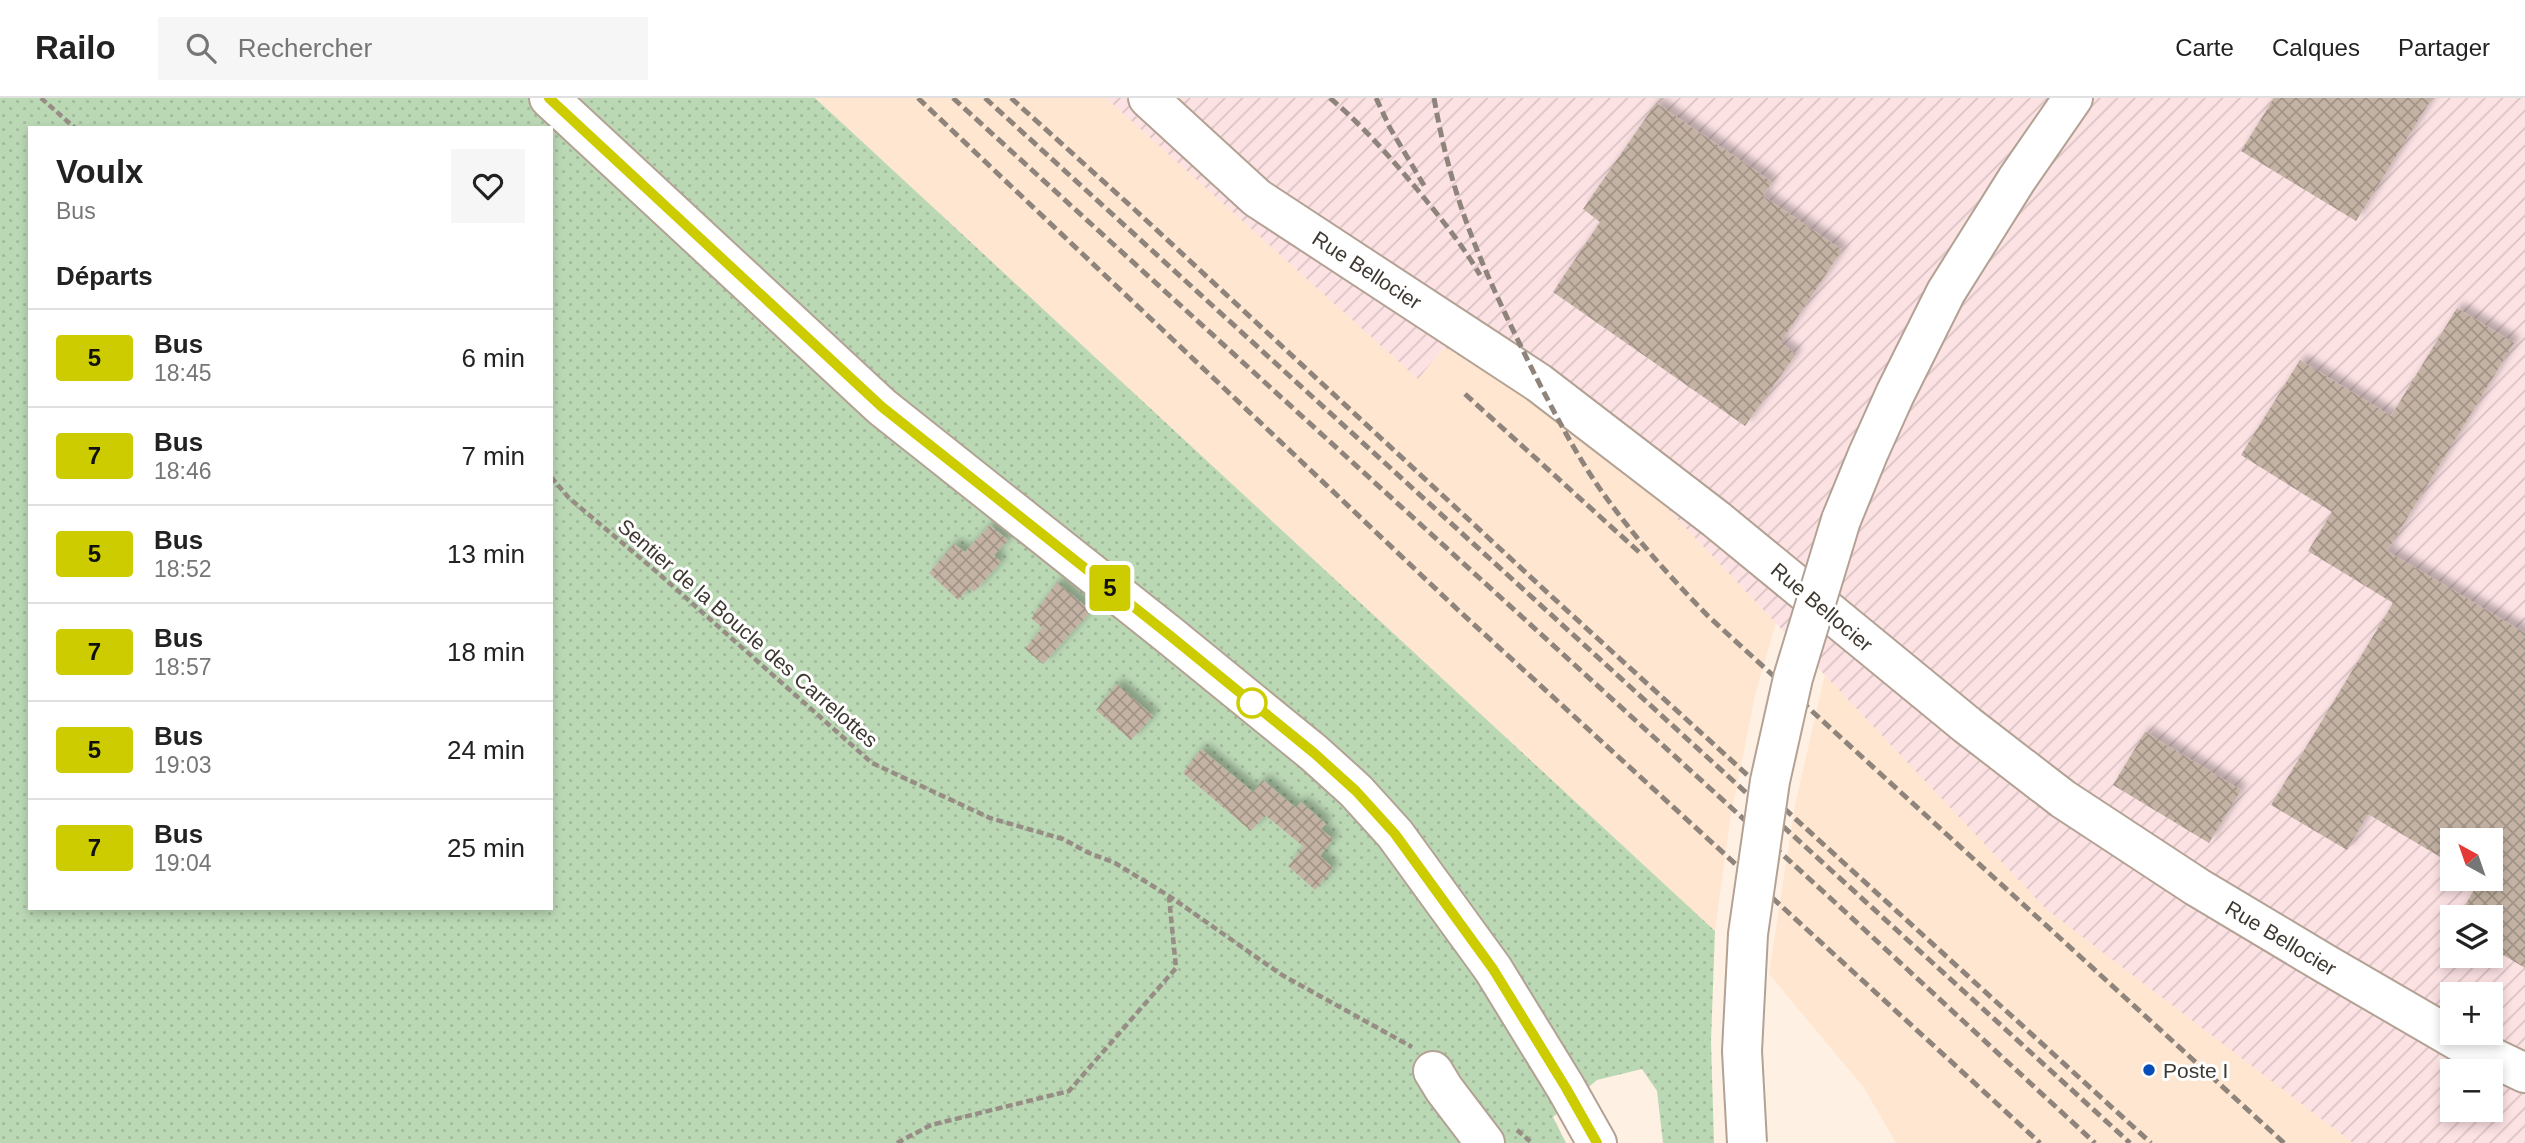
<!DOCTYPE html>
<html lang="fr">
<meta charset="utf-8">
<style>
body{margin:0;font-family:Arial,sans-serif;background:#f6f6f6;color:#222;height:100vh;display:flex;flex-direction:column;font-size:26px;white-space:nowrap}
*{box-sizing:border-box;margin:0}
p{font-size:23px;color:#767676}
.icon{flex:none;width:38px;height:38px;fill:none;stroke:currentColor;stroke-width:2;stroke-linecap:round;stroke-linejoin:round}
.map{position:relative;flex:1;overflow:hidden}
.details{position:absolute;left:28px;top:28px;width:525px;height:784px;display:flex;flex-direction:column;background:#fff;border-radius:0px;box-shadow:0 4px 10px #0003}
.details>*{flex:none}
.badge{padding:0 14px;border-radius:5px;font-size:24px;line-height:46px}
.needle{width:46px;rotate:320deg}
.tools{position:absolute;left:2440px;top:730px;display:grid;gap:14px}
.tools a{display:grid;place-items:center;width:63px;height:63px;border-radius:0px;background:#fff;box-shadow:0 4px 10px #0003;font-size:35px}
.map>.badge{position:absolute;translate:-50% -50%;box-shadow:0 0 0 4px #fff}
h2{padding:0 28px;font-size:26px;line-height:63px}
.round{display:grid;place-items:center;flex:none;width:74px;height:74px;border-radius:0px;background:#f6f6f6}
.head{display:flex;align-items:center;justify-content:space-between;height:119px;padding:0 28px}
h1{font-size:33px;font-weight:600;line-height:52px}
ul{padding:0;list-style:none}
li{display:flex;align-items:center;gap:21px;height:98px;padding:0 28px;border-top:2px solid #e0e0e0}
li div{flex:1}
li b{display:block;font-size:26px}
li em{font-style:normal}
li .badge{min-width:77px;font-weight:700;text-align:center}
header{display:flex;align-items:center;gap:42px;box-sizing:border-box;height:98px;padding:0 35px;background:#fff;border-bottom:2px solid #e0e0e0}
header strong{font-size:33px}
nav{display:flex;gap:38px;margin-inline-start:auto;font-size:24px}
.search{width:490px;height:63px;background:#f6f6f6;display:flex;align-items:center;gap:18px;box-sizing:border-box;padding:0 24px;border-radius:0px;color:#767676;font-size:26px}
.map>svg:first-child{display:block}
.built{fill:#fee6d0}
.industrial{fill:url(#industrial-furrows);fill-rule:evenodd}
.grass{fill:url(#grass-dots);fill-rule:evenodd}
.building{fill:url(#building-cross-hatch);filter:url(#shadow)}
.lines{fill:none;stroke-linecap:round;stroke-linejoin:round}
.minor-casing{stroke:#b3a293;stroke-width:42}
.major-casing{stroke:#b3a293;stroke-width:42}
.path{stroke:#978d84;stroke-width:4.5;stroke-dasharray:7 3.5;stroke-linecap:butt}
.minor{stroke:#fff;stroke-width:38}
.major{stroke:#fff;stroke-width:38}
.rail{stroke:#8e847b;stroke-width:5;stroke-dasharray:10 5;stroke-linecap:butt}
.major-bridge-casing{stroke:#b3a293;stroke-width:42;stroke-linecap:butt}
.major-bridge{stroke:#fff;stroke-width:38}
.line-casing{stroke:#fff;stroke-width:16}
.line{stroke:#cc0;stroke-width:10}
.stop-dot{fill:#fff;stroke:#cc0;stroke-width:3.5}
.poi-dot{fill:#074eb9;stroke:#fff;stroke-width:2.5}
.labels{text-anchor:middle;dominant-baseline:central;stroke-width:6;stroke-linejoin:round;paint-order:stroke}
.street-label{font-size:21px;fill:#3e3831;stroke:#fff}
.poi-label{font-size:21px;fill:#3e3831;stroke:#fff;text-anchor:start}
</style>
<header>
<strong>Railo</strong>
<div class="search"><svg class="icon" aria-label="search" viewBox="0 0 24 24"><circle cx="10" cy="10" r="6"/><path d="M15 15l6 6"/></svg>Rechercher</div>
<nav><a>Carte</a><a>Calques</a><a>Partager</a></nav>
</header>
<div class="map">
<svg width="2525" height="1045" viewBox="0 0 2525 1045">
<defs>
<pattern id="industrial-furrows" width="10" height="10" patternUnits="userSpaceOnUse" patternTransform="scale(1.75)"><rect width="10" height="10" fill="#fde2e4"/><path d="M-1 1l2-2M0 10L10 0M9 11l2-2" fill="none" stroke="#dac3c4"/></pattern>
<pattern id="grass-dots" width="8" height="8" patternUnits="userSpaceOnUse" patternTransform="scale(1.75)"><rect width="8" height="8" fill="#bbd8b5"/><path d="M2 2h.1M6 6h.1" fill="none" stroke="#a2ba9c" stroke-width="1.8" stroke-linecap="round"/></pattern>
<pattern id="building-cross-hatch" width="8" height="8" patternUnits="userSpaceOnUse" patternTransform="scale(1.75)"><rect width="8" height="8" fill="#c4b3a4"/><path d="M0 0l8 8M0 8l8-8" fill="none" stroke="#a19386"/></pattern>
<filter id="shadow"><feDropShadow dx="6" dy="-6" stdDeviation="3.5" flood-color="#0004"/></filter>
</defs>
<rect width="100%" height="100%" fill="#fff0e4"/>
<path class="built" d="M 815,0 L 1106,0 L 1418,280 L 1444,249 L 1516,292 L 1633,374 L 1776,525 L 1756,593 L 1730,722 L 1715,833 Z
M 1825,576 L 2030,740 L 2458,1045 L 1896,1045 L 1864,990 L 1769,876 L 1795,707 Z"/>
<path class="industrial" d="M 1106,0 L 2525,0 L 2525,1045 L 2353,1045 L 2046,811 L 1633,374 L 1516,292 L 1444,249 L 1418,281 ZM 2452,742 L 2490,742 L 2490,780 L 2452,780 ZM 2452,819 L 2490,819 L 2490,858 L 2452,858 ZM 2452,896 L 2490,896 L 2490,934 L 2452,934 ZM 2452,973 L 2490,973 L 2490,1012 L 2452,1012 Z"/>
<path class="grass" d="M 0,0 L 815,0 L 1715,833 L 1711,943 L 1714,1045 L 1663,1045 L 1657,993 L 1642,971 L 1597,982 L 1553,1019 L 1566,1045 L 0,1045 ZM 30,30 L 551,30 L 551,810 L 30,810 Z"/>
<path class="building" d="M 2274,0 L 2432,0 L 2356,123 L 2241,53 Z
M 1656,5 L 1772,84 L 1763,98 L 1842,152 L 1780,245 L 1796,256 L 1745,328 L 1553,194 L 1600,124 L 1583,111 Z
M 2457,210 L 2514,245 L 2387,453 L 2525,535 L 2525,870 L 2490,849 L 2490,819 L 2458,819 L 2480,782 L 2477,780 L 2490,780 L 2490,742 L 2452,742 L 2452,766 L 2368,716 L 2347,752 L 2271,707 L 2393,505 L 2308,453 L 2332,414 L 2241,357 L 2300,262 L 2391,318 Z
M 990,427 L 1008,442 L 994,457 L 1001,464 L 974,494 L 970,490 L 958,502 L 929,475 L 954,446 L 965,454 Z
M 1057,484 L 1091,513 L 1043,566 L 1025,551 L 1042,530 L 1031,520 Z
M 1117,586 L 1153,618 L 1131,642 L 1096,612 Z
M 2145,634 L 2241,692 L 2209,745 L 2113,687 Z
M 1201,651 L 1253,694 L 1263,682 L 1296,710 L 1301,704 L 1326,726 L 1321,731 L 1333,741 L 1320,758 L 1333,770 L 1315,792 L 1288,768 L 1304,749 L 1265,717 L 1251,733 L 1183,675 Z"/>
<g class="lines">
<defs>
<path id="minor" d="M 1148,0 L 1257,100 L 1539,285 L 1716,421 L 1967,627 L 2063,701 L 2197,789 L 2324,865 L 2460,944 L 2525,975
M 1433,973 L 1444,991 L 1485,1045"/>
<path id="major" d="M 549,0 L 882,309 L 1168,536 L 1314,655 L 1356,693 L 1395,736 L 1493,871 L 1566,990 L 1597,1045
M 1841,422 L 1868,356 L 1895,296 L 1946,194 L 2017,81 L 2073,0"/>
</defs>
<use href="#minor" class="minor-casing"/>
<use href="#major" class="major-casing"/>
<path class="path" d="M 41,0 L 75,30
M 551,379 L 569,400 L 658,475 L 872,665 L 990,720 L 1063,741 L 1089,755 L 1115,765 L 1169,798 L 1282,877 L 1412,949
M 1517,1032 L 1532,1045
M 897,1045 L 931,1027 L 1069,993 L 1176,870 L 1169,799"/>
<use href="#minor" class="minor"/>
<use href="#major" class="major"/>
<path class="rail" d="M 918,0 L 1457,511 L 2040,1045
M 953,0 L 1827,797 L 2095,1045
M 985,0 L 2130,1045
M 1011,0 L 1134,111 L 1550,497 L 2151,1045
M 1330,0 C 1362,27 1389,58 1416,90 C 1439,118 1462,146 1480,177
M 1376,0 L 1390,30 L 1425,89
M 1434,0 C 1439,28 1445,56 1453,83 C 1472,149 1503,212 1533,273 C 1555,316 1577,359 1605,398 C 1636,441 1671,480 1708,518 L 2284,1045
M 1465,296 L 1639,454"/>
<defs>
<path id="major-bridge" d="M 1747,1045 L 1742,953 L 1748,836 L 1770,683 L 1793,580 L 1841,422"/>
</defs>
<use href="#major-bridge" class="major-bridge-casing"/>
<use href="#major-bridge" class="major-bridge"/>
</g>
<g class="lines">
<defs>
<path id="line" d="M 549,0 L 882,309 L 1168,536 L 1314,655 L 1356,693 L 1395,736 L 1493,871 L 1566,990 L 1597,1045"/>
</defs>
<use href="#line" class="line-casing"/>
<use href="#line" class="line"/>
</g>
<circle class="stop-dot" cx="1252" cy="605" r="14"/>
<circle class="poi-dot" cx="2149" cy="972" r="7"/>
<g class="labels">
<g class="street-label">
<text transform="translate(1367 172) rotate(33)">Rue Bellocier</text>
<text transform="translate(1822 509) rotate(40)">Rue Bellocier</text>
<text transform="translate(748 535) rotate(41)">Sentier de la Boucle des Carrelottes</text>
<text transform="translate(2281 840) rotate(31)">Rue Bellocier</text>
</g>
<g class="poi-label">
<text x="2163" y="972">Poste I</text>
</g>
</g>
</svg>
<div class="tools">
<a><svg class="needle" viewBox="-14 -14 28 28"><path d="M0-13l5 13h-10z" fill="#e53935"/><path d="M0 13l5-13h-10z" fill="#767676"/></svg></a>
<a><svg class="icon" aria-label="layers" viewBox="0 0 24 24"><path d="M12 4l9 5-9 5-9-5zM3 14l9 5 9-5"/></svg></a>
<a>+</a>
<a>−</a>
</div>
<b class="badge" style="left:1110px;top:490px;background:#cc0;color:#111">5</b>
<section class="details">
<div class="head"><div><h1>Voulx</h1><p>Bus</p></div><a class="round"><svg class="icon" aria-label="heart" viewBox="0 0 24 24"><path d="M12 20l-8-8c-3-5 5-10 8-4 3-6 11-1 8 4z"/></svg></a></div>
<h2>Départs</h2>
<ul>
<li><span class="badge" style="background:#cc0;color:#111">5</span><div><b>Bus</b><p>18:45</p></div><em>6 min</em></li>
<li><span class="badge" style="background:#cc0;color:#111">7</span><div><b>Bus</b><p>18:46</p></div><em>7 min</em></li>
<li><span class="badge" style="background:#cc0;color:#111">5</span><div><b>Bus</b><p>18:52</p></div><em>13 min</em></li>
<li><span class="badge" style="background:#cc0;color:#111">7</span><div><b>Bus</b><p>18:57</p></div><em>18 min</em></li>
<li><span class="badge" style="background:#cc0;color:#111">5</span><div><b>Bus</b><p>19:03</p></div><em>24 min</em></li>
<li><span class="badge" style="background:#cc0;color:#111">7</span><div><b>Bus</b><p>19:04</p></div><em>25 min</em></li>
</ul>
</section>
</div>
